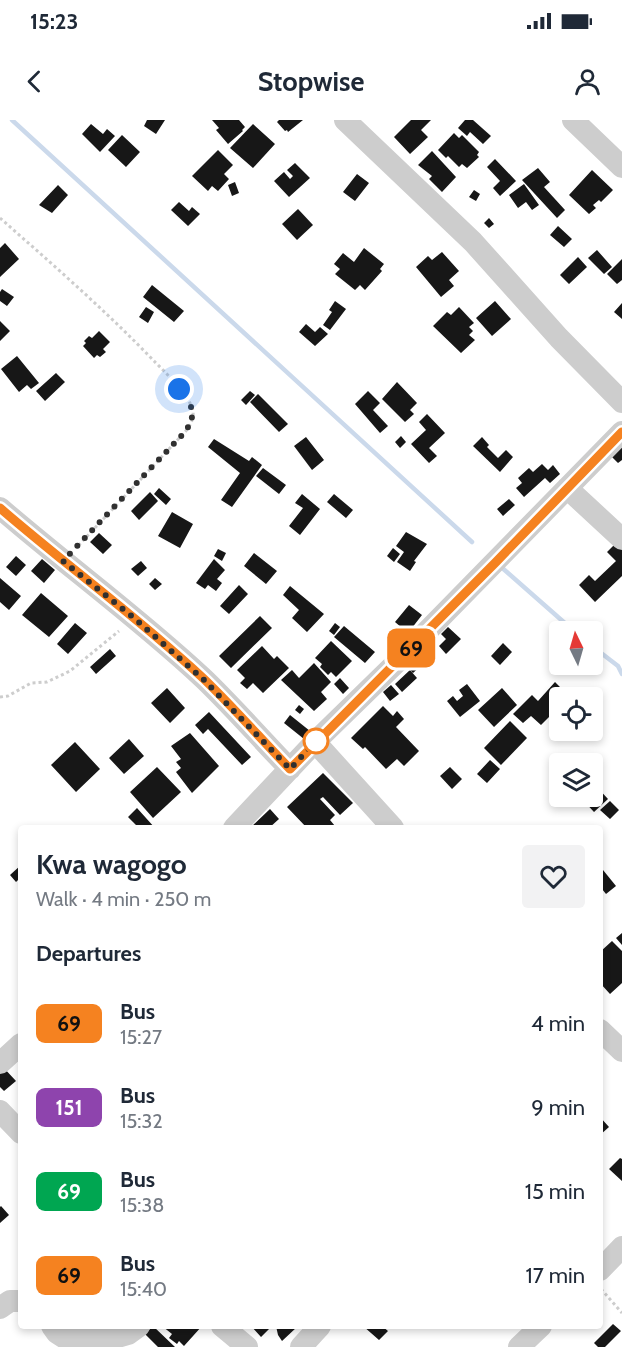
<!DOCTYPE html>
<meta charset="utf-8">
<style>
body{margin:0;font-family:Cabin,sans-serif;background:#f2f2f3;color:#1f2937;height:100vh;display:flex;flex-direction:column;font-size:22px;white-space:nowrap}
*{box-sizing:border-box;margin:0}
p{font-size:20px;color:#747a83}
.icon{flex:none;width:33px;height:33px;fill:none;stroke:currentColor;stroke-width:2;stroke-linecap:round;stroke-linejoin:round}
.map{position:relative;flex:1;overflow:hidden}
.sheet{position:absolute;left:18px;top:705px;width:585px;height:504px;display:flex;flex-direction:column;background:#fff;border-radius:6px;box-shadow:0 3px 9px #0003}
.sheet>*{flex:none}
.badge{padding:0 12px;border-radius:9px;font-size:21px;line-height:39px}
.needle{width:39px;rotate:355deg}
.tools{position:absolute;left:549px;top:501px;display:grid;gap:12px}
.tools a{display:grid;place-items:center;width:54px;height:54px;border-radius:6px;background:#fff;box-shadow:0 3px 9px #0003;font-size:30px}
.you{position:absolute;width:30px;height:30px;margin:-15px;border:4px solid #fff;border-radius:50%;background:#1a73e8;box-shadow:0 0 0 9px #1a73e833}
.map>.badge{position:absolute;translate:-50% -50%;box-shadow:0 0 0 3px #fff}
h2{padding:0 18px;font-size:22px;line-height:54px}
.round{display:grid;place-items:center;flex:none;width:63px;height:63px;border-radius:6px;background:#f2f2f3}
.headline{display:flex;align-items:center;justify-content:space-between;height:102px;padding:0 18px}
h1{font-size:28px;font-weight:700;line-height:45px}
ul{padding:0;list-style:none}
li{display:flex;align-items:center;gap:18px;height:84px;padding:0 18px}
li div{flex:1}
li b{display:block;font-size:22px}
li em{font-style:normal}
li .badge{min-width:66px;font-weight:700;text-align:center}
.status{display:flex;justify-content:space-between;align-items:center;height:42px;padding:0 30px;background:#fff;direction:ltr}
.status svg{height:16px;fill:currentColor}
header{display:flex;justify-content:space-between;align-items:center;height:78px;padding:0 18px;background:#fff;font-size:27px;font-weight:700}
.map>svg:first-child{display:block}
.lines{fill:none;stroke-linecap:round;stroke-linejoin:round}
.stream{stroke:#cbd9eb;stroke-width:4.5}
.building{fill:#171717}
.path{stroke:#cdcdcd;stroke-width:3;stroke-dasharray:3 3;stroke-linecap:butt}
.minor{stroke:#cdcdcd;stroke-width:22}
.line-casing{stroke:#fff;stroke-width:14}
.line{stroke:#f58220;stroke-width:9}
.walk{stroke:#303030;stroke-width:6;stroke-dasharray:0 10.8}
.stop-dot{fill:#fff;stroke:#f58220;stroke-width:3}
</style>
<div class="status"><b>15:23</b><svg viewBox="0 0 49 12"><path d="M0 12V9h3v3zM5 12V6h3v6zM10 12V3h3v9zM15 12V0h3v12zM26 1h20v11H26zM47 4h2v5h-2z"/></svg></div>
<header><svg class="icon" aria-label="back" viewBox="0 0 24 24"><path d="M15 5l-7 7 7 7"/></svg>Stopwise<svg class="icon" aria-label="person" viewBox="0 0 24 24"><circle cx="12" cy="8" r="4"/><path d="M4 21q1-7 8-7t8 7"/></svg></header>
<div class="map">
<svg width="622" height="1227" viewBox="0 0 622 1227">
<rect width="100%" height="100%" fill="#fff"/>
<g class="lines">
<path class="stream" d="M 12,0 L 472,422
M 500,446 L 575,512
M 592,526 L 618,546 L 622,554"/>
</g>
<path class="building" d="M 147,0 L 165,0 L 156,14 L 144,6 Z
M 212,0 L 239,0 L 245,7 L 242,10 L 243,11 L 228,24 L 216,10 L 219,8 Z
M 279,0 L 303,0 L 288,12 L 287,10 L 285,11 L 277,2 Z
M 411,0 L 431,0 L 421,10 L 428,17 L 410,34 L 394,17 Z
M 465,0 L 473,0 L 491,16 L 483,24 L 470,12 L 467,16 L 458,8 Z
M 91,4 L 103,14 L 107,9 L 115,16 L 100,32 L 82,14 Z
M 253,4 L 275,24 L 253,48 L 230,28 Z
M 454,13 L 459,18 L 462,15 L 479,32 L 477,35 L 479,37 L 467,48 L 462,44 L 459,47 L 448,36 L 446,38 L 438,30 Z
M 122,15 L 140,32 L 126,47 L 108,30 Z
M 218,30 L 233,45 L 224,54 L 229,59 L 218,71 L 212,66 L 208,71 L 192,56 Z
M 432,31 L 456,57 L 442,72 L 429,59 L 432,56 L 418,45 Z
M 495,39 L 516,61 L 500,76 L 493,68 L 500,61 L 487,47 Z
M 295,43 L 310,58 L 289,77 L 274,61 L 284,52 L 290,59 L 293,56 L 287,50 Z
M 538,48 L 550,62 L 544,67 L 565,90 L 557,98 L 522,60 Z
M 592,50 L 613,70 L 601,82 L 599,80 L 593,85 L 596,88 L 589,94 L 569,75 Z
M 357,54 L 369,63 L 355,81 L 343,72 Z
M 235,62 L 239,73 L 232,76 L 228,65 Z
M 524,64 L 539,85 L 532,90 L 526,82 L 518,88 L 509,75 Z
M 58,65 L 68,75 L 52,93 L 39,85 Z
M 474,70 L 480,74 L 476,81 L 469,77 Z
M 179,82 L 189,91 L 192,87 L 200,94 L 188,106 L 171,90 Z
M 298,89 L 313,105 L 297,120 L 282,104 Z
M 489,98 L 494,104 L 489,108 L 484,103 Z
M 558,106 L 572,119 L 564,127 L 550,115 Z
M 5,123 L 19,139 L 0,157 L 0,128 Z
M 364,128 L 384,144 L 380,149 L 382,151 L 365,170 L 360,165 L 355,170 L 335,154 L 340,149 L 334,144 L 343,133 L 354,142 Z
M 597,130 L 612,147 L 604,154 L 588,138 Z
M 442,132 L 459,151 L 449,160 L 454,166 L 441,177 L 416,147 L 428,136 L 432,140 Z
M 578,137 L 587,147 L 569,164 L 560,155 Z
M 622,139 L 622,160 L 617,164 L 607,154 Z
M 152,165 L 184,191 L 174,202 L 143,177 Z
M 2,169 L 14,177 L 7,186 L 0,181 L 0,172 Z
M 335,181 L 346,189 L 330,210 L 323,205 L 332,192 L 329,190 Z
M 495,181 L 511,199 L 492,216 L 476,198 Z
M 622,183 L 622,199 L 614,192 Z
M 146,187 L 154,192 L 148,203 L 139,197 Z
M 459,187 L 474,203 L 469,207 L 473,211 L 469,215 L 475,220 L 461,233 L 433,206 L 447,192 L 451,195 Z
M 0,201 L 10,211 L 0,221 Z
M 306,204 L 315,212 L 320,207 L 328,214 L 315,226 L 299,212 Z
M 99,211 L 110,222 L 103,229 L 106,232 L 100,237 L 97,235 L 94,238 L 83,226 L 86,223 L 84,221 L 89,216 L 92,218 Z
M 17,236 L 39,263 L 31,269 L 27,265 L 19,272 L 1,249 Z
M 56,253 L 65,262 L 45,281 L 36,271 Z
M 397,262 L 417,283 L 410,290 L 414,294 L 405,302 L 382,279 Z
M 250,271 L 255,275 L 246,285 L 241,280 Z
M 368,271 L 380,283 L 373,290 L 388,306 L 380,313 L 355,284 Z
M 258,274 L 288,304 L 279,312 L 250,282 Z
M 427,294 L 445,313 L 429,328 L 437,336 L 429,343 L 411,324 L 426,310 L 419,302 Z
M 401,316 L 406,322 L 400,328 L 395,322 Z
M 306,317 L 324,340 L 312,350 L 294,326 Z
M 482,317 L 489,325 L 487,327 L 498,338 L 506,330 L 513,337 L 500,352 L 473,326 Z
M 214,319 L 249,341 L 252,337 L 262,345 L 232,387 L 221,380 L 240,353 L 208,327 Z
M 622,321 L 622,340 L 618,343 L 609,334 Z
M 542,344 L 548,350 L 553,345 L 560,354 L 550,363 L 545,358 L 524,377 L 516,368 L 522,363 L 518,358 L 529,348 L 533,352 Z
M 263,348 L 286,365 L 279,374 L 256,356 Z
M 159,368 L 171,379 L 166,385 L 154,374 Z
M 150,372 L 158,381 L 139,400 L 131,391 Z
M 302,374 L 320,389 L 300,415 L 289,406 L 303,388 L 295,383 Z
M 334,374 L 353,390 L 346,398 L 327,382 Z
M 509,379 L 515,385 L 503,396 L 497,389 Z
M 172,392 L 193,404 L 180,428 L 158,416 Z
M 406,412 L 427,424 L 414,441 L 416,442 L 410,451 L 397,442 L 404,432 L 396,426 Z
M 99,413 L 112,425 L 103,434 L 90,422 Z
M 618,421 L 622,425 L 622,456 L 595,482 L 579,465 L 589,455 L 595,461 L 616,441 L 607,432 Z
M 393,428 L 400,434 L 394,442 L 387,436 Z
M 218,429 L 226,433 L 222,441 L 214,436 Z
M 254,433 L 277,451 L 266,464 L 244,446 Z
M 16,436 L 26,445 L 16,456 L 6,447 Z
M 42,439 L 55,450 L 44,463 L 31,451 Z
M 214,439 L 225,450 L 217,459 L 222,463 L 216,471 L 208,465 L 205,469 L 196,463 Z
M 141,441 L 147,448 L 138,456 L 131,449 Z
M 0,458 L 21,476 L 9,490 L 0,482 Z
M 155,458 L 162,464 L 155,470 L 149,464 Z
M 239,465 L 248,474 L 229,494 L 220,486 Z
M 290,466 L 324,494 L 307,512 L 292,498 L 299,490 L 283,475 Z
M 41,473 L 68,496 L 49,517 L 22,495 Z
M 409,485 L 422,495 L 408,513 L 395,502 Z
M 260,496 L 272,508 L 231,548 L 219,536 Z
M 75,503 L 87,513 L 68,534 L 57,524 Z
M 335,503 L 340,507 L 334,515 L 329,511 Z
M 344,506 L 375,532 L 365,543 L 334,517 Z
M 448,507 L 461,519 L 446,534 L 439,526 L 446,519 L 441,514 Z
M 331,521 L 352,541 L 336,557 L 331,552 L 328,555 L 320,547 L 322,544 L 315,538 Z
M 503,523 L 512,532 L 500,545 L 491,536 Z
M 262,526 L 274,539 L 277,536 L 289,548 L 263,573 L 253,563 L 247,569 L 240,563 L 245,558 L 237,550 Z
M 110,529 L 116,536 L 96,554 L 90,547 Z
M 416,538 L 422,545 L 413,553 L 407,546 Z
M 314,543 L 331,562 L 321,572 L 327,579 L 314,591 L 281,560 L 292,550 L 299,558 Z
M 410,550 L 417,558 L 402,572 L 395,564 Z
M 340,558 L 349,568 L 343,574 L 334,564 Z
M 555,562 L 569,576 L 567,578 L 560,578 L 560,586 L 541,605 L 531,596 L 523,603 L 513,594 L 532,575 L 538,581 Z
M 467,564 L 480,581 L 460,597 L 447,581 L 453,576 L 457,581 L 463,576 L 459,570 Z
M 391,565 L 399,574 L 390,581 L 383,572 Z
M 167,568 L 185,588 L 170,603 L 151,583 Z
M 502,568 L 517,585 L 494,607 L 478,590 Z
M 299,585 L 304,589 L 300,594 L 295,590 Z
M 383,586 L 393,596 L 397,591 L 404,599 L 396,607 L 419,631 L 404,646 L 397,639 L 386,649 L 365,627 L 363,629 L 351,618 Z
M 209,592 L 251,637 L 242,645 L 208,609 L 203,614 L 195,605 Z
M 290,595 L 310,611 L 304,619 L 284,603 Z
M 510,601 L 527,618 L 501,645 L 484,628 Z
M 190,613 L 219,646 L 192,673 L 176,652 L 181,648 L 176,642 L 181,639 L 171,626 Z
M 129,619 L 144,636 L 124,654 L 109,638 Z
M 75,622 L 100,649 L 76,672 L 51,645 Z
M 490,640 L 500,649 L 487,663 L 477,654 Z
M 157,647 L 181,672 L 153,698 L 130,672 Z
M 450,647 L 462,659 L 452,669 L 440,656 Z
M 323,653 L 353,683 L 340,695 L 323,677 L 320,679 L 335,695 L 330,700 L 335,706 L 333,708 L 307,708 L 287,687 Z
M 595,665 L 608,679 L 594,692 L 581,678 L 592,676 L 592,667 Z
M 610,681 L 619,690 L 610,699 L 600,690 Z
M 137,688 L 155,708 L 139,708 L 128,697 Z
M 270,689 L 279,699 L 269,708 L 250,708 Z
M 21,745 L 21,757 L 16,762 L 10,755 Z
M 603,750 L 616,766 L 606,774 L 602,769 L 600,770 L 600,753 Z
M 622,813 L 622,825 L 616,818 Z
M 612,821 L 622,831 L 622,863 L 610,874 L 600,863 L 600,832 Z
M 2,946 L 16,961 L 4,971 L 0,967 L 0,948 Z
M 600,997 L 609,1007 L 600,1015 Z
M 620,1038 L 622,1039 L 622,1061 L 609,1049 Z
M 1,1086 L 9,1095 L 0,1103 L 0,1087 Z
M 613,1204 L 621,1211 L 605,1227 L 598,1227 L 594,1223 Z
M 153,1206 L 175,1227 L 158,1227 L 145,1214 Z
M 162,1206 L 202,1206 L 184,1226 L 179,1221 L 177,1224 L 169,1218 L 172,1214 Z
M 251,1206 L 272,1206 L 261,1217 Z
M 276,1206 L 296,1206 L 297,1207 L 282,1221 L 278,1215 Z
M 363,1206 L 382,1206 L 388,1211 L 379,1220 Z"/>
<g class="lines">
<path class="path" d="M 0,98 C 52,144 105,190 154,241 C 165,252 190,276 193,291 C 194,299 190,306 185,312 L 76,428
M 0,577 L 8,576 L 31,563 L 47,562 L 70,551 L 119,511
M 601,1169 L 622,1193"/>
<path class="minor" d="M 345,0 L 473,122 L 559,218 L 622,282
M 573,0 L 622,47
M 567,368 L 622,419
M 0,388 C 67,446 139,498 204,559 C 234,588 261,619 290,649
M 315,622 L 393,708
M 234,708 L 315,622 L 396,543 L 622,312
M 600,910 L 622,931
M 0,943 L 21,924
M 0,991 L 21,1013
M 600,1150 L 622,1127
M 0,1188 L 10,1181 L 21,1181
M 52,1206 L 57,1213 L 68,1220 L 114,1218 L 128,1214 L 139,1206
M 222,1206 L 247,1227
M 301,1227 L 320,1206
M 519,1227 L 541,1206"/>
</g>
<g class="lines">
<defs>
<path id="line" d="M 0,388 C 67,446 139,498 204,559 C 234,588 261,619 290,649 L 496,442 L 622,312"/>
</defs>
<use href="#line" class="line-casing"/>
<use href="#line" class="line"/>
<path class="walk" d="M 179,269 C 192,285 198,293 185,312 L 63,441 L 134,498 L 203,559 L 290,649 L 316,621"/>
</g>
<circle class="stop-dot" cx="316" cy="621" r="12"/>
</svg>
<div class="tools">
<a><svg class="needle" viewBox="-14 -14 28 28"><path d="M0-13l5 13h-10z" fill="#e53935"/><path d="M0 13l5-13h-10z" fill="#747a83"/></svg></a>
<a><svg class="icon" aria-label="locate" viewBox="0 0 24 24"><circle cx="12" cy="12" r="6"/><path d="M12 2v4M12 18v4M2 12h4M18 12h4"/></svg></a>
<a><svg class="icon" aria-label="layers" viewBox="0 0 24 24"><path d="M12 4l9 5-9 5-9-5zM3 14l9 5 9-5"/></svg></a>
</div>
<div class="you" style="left:179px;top:269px"></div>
<b class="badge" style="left:411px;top:528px;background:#f58220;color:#111">69</b>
<section class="sheet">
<div class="headline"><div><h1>Kwa wagogo</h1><p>Walk · 4 min · 250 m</p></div><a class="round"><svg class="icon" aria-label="heart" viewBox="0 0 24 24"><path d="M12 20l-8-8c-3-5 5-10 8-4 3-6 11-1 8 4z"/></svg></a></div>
<h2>Departures</h2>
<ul>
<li><span class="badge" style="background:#f58220;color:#111">69</span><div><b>Bus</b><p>15:27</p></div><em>4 min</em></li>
<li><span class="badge" style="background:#8e44ad;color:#fff">151</span><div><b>Bus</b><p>15:32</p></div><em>9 min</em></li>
<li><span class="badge" style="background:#00a651;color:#fff">69</span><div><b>Bus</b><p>15:38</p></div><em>15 min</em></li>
<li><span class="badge" style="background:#f58220;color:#111">69</span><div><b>Bus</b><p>15:40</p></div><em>17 min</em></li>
</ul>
</section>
</div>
